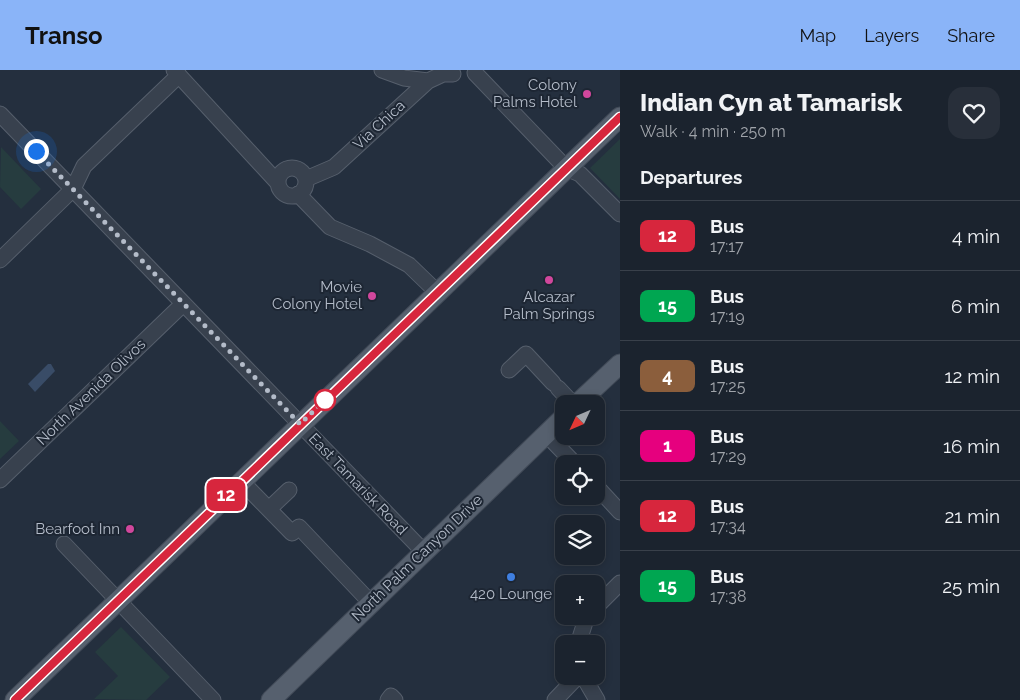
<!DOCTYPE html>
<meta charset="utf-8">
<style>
body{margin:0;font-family:Raleway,sans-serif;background:#282f3a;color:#f1f3f6;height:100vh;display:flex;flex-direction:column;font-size:19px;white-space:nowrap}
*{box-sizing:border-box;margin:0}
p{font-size:16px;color:#a0a4aa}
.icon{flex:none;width:28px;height:28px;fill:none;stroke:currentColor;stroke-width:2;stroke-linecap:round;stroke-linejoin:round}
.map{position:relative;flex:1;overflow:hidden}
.panel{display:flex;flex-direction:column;background:#1b232e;width:400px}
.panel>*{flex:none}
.badge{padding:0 10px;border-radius:8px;font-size:18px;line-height:32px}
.needle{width:32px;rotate:226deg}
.controls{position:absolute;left:555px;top:325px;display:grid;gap:10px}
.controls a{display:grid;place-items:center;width:50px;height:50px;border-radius:10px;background:#1b232e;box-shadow:0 2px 8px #0003,0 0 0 1px #39404a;font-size:25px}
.you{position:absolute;width:25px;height:25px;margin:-12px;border:4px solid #fff;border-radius:50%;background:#1a73e8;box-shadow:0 0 0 8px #1a73e833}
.map>.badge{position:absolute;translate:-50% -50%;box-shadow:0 0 0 2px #fff}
h2{padding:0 20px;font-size:19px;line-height:45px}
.round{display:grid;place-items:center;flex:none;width:52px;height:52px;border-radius:15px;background:#282f3a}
.overview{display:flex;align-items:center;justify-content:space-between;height:85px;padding:0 20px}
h1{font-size:24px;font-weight:800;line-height:38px}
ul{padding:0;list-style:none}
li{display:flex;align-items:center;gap:15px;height:70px;padding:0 20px;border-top:1px solid #39404a}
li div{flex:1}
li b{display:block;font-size:19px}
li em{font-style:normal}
li .badge{min-width:55px;font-weight:700;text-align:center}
header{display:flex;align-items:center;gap:30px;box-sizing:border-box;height:70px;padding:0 25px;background:#8ab4f8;color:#111}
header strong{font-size:24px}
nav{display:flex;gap:28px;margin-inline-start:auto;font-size:18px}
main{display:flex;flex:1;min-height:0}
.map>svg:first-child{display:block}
.green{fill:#263c3f}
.water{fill:#394c67}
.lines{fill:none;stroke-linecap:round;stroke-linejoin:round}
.minor-casing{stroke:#565f6c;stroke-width:17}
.major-casing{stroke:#414a57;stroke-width:21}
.minor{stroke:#38414e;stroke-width:15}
.major{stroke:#56606e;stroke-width:19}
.line-casing{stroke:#fff;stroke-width:11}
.line{stroke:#d7263d;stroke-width:8}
.walk{stroke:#b4bcc9;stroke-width:5;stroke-dasharray:0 9}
.hotel-dot{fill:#d1479c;stroke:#1d2633;stroke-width:2}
.stop-dot{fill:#fff;stroke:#d7263d;stroke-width:2.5}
.shop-dot{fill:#3f7fe0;stroke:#1d2633;stroke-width:2}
.labels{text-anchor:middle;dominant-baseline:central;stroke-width:4;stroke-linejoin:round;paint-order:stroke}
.poi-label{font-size:15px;fill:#b4bcc9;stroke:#1d2633;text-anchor:end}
.street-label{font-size:15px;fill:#b4bcc9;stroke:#1d2633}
</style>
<header>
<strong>Transo</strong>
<nav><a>Map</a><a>Layers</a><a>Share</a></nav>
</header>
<main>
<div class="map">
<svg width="620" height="630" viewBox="0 0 620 630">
<rect width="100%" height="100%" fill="#242f3e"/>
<path class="green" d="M 620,69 L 620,129 L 590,98 Z
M 1,77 L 41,119 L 21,139 L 0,117 Z
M 0,351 L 19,371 L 0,389 Z
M 121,557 L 170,607 L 146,630 L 94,629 L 118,606 L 95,582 Z"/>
<path class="water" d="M 48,294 L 51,294 L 55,301 L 35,322 L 28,314 Z"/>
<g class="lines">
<defs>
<path id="minor" d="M 174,0 L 278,113
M 382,0 L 404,8 L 428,11
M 475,3 L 566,98 L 580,104 L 620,144
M 0,44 L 424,482
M278 112a14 14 0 1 1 28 0a14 14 0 1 1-28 0Z
M 306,109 L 334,97 L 428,11 L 443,4 L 453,4
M 298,124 L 330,157 L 370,174 L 409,195 L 437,222
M 0,190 L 73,119 L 84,96 L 179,5
M 509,300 L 526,284 L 553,313
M 558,318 L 573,334
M 546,364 L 575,394
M 0,410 L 183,234
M 241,411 L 292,463 L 299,457 L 371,533
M 596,416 L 620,442
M 269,439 L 289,420
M 64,474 L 213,630
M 596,537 L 620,513
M 578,574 L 587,546
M 583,606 L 597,630
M 388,630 L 391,626 L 395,630
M 555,630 L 578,606"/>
<path id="major" d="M 577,334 L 620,294
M 15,630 L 620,47
M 271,630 L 564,347"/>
</defs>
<use href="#minor" class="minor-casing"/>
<use href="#major" class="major-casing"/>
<use href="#minor" class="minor"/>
<use href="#major" class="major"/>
</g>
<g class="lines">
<defs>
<path id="line" d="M 15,630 L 620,47"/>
</defs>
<use href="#line" class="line-casing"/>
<use href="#line" class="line"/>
<path class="walk" d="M 36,81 L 300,354 L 325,330"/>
</g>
<g class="hotel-dot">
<circle cx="587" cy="24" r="5"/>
<circle cx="549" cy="210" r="5"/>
<circle cx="372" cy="226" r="5"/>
<circle cx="130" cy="459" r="5"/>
</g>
<circle class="stop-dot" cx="325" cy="330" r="10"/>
<circle class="shop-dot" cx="511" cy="507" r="5"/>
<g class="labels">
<g class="poi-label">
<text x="577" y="15">Colony<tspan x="577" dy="17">Palms Hotel</tspan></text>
<text x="362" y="217">Movie<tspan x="362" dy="17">Colony Hotel</tspan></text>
<text x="549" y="227" text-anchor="middle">Alcazar<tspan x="549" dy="17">Palm Springs</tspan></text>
<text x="120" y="459">Bearfoot Inn</text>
<text x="511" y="524" text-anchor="middle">420 Lounge</text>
</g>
<g class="street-label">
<text transform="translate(379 55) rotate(-43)">Via Chica</text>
<text transform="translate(91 322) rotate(-44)">North Avenida Olivos</text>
<text transform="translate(358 414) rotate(46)">East Tamarisk Road</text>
<text transform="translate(417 488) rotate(-44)">North Palm Canyon Drive</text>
</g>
</g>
</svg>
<div class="controls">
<a><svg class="needle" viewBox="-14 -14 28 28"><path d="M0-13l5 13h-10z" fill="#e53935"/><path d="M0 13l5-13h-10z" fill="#a0a4aa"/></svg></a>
<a><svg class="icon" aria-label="locate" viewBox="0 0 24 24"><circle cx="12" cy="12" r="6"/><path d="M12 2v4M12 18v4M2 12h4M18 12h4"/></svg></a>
<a><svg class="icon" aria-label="layers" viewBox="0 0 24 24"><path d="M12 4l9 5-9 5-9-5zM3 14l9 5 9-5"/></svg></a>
<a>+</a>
<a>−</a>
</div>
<div class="you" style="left:36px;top:81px"></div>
<b class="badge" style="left:226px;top:425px;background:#d7263d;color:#fff">12</b>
</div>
<section class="panel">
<div class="overview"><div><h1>Indian Cyn at Tamarisk</h1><p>Walk · 4 min · 250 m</p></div><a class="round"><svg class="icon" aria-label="heart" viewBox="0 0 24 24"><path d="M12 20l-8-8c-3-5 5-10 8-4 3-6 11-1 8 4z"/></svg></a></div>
<h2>Departures</h2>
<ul>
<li><span class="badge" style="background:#d7263d;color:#fff">12</span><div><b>Bus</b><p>17:17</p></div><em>4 min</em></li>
<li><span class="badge" style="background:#00a651;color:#fff">15</span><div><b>Bus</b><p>17:19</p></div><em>6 min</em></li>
<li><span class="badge" style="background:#8b5e3c;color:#fff">4</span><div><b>Bus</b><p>17:25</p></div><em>12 min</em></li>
<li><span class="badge" style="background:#e6007e;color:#fff">1</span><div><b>Bus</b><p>17:29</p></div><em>16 min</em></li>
<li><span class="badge" style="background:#d7263d;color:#fff">12</span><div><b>Bus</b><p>17:34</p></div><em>21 min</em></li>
<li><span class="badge" style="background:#00a651;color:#fff">15</span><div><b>Bus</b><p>17:38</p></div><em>25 min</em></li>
</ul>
</section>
</main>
